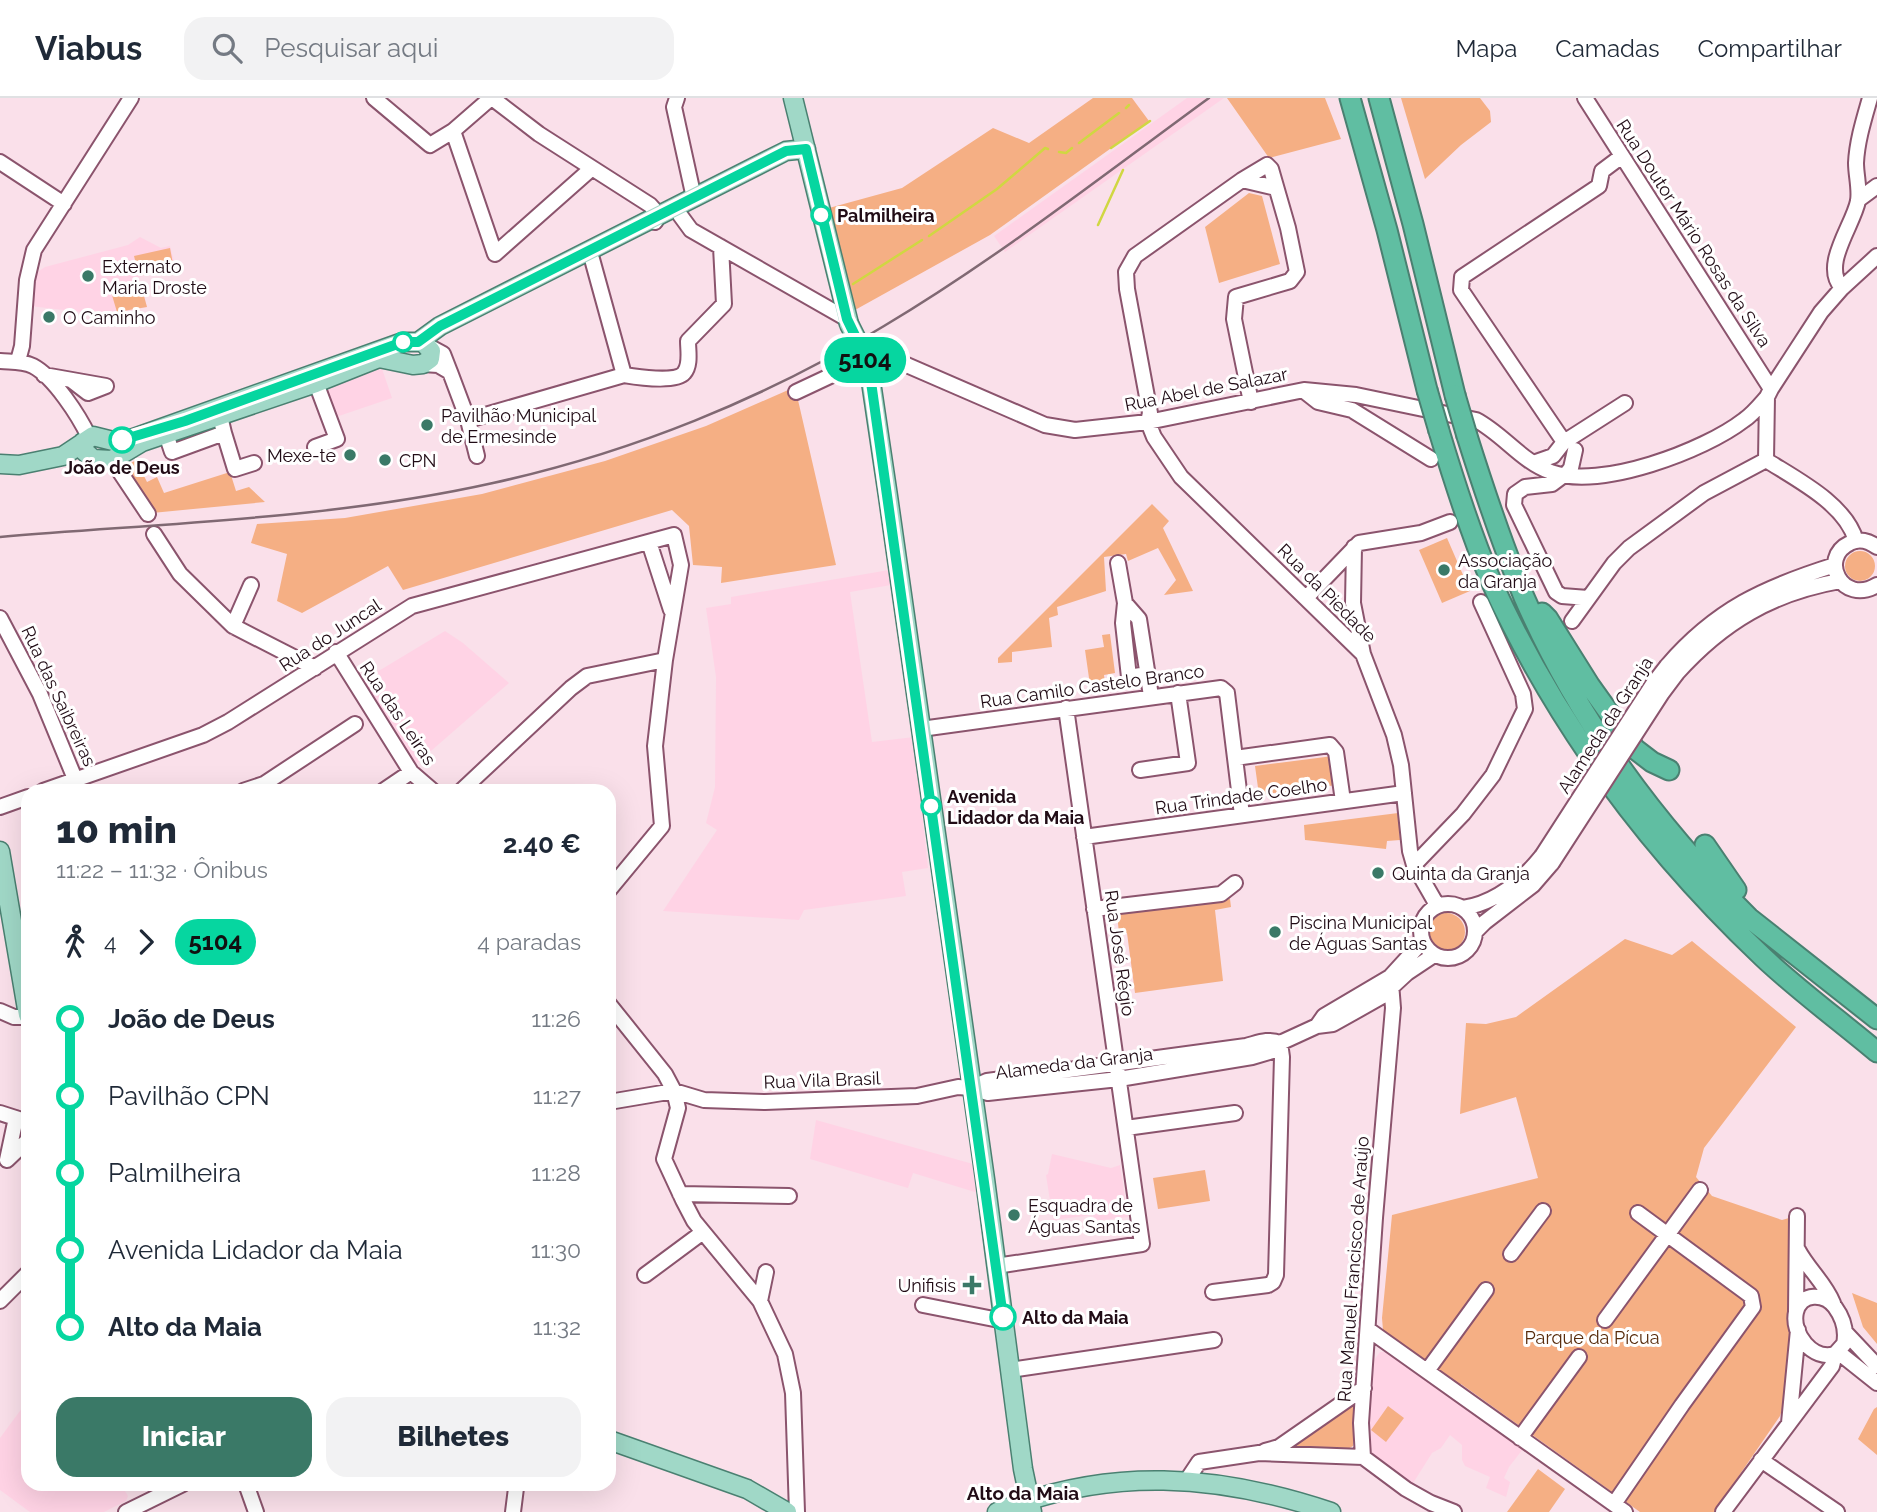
<!DOCTYPE html>
<html lang="pt">
<meta charset="utf-8">
<style>
body{margin:0;font-family:Raleway,sans-serif;background:#f2f2f3;color:#1f2937;height:100vh;display:flex;flex-direction:column;font-size:26px;white-space:nowrap}
*{box-sizing:border-box;margin:0}
p{font-size:23px;color:#747a83}
.icon{flex:none;width:38px;height:38px;fill:none;stroke:currentColor;stroke-width:2;stroke-linecap:round;stroke-linejoin:round}
.map{position:relative;flex:1;overflow:hidden}
.drawer{position:absolute;left:21px;top:686px;width:595px;height:707px;display:flex;flex-direction:column;background:#fff;border-radius:21px;box-shadow:0 7px 28px #0002}
.drawer>*{flex:none}
.badge{padding:0 14px;border-radius:23px;font-size:24px;line-height:46px}
.map>.badge{position:absolute;translate:-50% -50%;box-shadow:0 0 0 4px #fff}
.legs{display:flex;align-items:center;gap:10px;height:77px;padding:0 35px;font-size:23px}
.legs p{margin-inline-start:auto}
.headline{display:flex;align-items:center;justify-content:space-between;height:119px;padding:0 35px}
h1{font-size:38px;font-weight:800;line-height:52px}
.button{display:flex;gap:14px;margin-top:auto;padding:14px 35px}
.button a{flex:1;height:80px;border-radius:21px;background:#3a7967;color:#fff;font-size:28px;font-weight:800;line-height:80px;text-align:center}
.button a+a{background:#f2f2f3;color:#1f2937}
ul{padding:0 35px;list-style:none}
li{display:flex;align-items:center;gap:24px;height:77px;font-size:26px}
li i{display:grid;place-items:center;width:10px;height:100%;margin:0 9px;background:currentColor}
li i::after{content:'';width:18px;height:18px;margin:-9px;border:5px solid;border-radius:50%;background:#fff}
li p{margin-inline-start:auto}
li:first-child i{background:linear-gradient(#0000 50%,currentColor 0)}
li:last-child i{background:linear-gradient(currentColor 50%,#0000 0)}
header{display:flex;align-items:center;gap:42px;box-sizing:border-box;height:98px;padding:0 35px;background:#fff;border-bottom:2px solid #e0e1e3}
header strong{font-size:33px}
nav{display:flex;gap:38px;margin-inline-start:auto;font-size:24px}
.search{width:490px;height:63px;background:#f2f2f3;display:flex;align-items:center;gap:18px;box-sizing:border-box;padding:0 24px;border-radius:21px;color:#747a83;font-size:26px}
.map>svg:first-child{display:block}
.built{fill:#ffd3e5}
.green{fill:#f5af84}
.lines{fill:none;stroke-linecap:round;stroke-linejoin:round}
.stream{stroke:#d0d742;stroke-width:2.5}
.minor-casing{stroke:#8b546d;stroke-width:18}
.major-casing{stroke:#4a8071;stroke-width:21}
.highway-casing{stroke:#4a8071;stroke-width:23}
.minor{stroke:#fff;stroke-width:14}
.major{stroke:#a0d8c7;stroke-width:18}
.highway{stroke:#60bea2;stroke-width:19}
.rail{stroke:#806973;stroke-width:2.5}
.minor-bridge-casing{stroke:#8b546d;stroke-width:18;stroke-linecap:butt}
.major-bridge-casing{stroke:#4a8071;stroke-width:21;stroke-linecap:butt}
.highway-bridge-casing{stroke:#4a8071;stroke-width:23;stroke-linecap:butt}
.minor-bridge{stroke:#fff;stroke-width:14}
.major-bridge{stroke:#a0d8c7;stroke-width:18}
.highway-bridge{stroke:#60bea2;stroke-width:19}
.line-1-casing{stroke:#fff;stroke-width:16}
.line-1{stroke:#06d6a0;stroke-width:10}
.stop-1-dot{fill:#fff;stroke:#06d6a0;stroke-width:3.5}
.poi-dot{fill:#3a7967;stroke:#fff;stroke-width:2.5}
.labels{text-anchor:middle;dominant-baseline:central;stroke-width:6;stroke-linejoin:round;paint-order:stroke}
.stop-label{font-size:18px;font-weight:bold;fill:#210c16;stroke:#fff;text-anchor:start}
.street-label{font-size:18px;fill:#210c16;stroke:#fff}
.poi-label{font-size:18px;fill:#210c16;stroke:#fff;text-anchor:start}
.park-label{font-size:18px;fill:#572b0b;stroke:#fff}
.neighbourhood-label{font-size:19px;font-weight:bold;fill:#210c16;stroke:#fff}
</style>
<header>
<strong>Viabus</strong>
<div class="search"><svg class="icon" aria-label="search" viewBox="0 0 24 24"><circle cx="10" cy="10" r="6"/><path d="M15 15l6 6"/></svg>Pesquisar aqui</div>
<nav><a>Mapa</a><a>Camadas</a><a>Compartilhar</a></nav>
</header>
<div class="map">
<svg width="1877" height="1414" viewBox="0 0 1877 1414">
<rect width="100%" height="100%" fill="#fae0ea"/>
<path class="built" d="M 1187,0 L 1224,0 L 1005,154 L 994,138 Z
M 140,139 L 161,150 L 170,148 L 176,171 L 139,179 L 147,209 L 106,217 L 30,208 L 35,183 L 33,177 L 45,169 L 128,147 Z
M 380,265 L 392,300 L 336,319 L 324,287 Z
M 889,472 L 891,487 L 850,494 L 872,644 L 914,639 L 928,770 L 902,774 L 906,798 L 804,812 L 799,822 L 663,813 L 717,732 L 706,725 L 715,689 L 716,579 L 706,510 L 731,506 L 731,499 Z
M 445,533 L 463,545 L 509,585 L 416,666 L 362,583 Z
M 816,1022 L 973,1066 L 978,1095 L 913,1075 L 908,1090 L 810,1061 Z
M 1052,1056 L 1111,1070 L 1120,1067 L 1128,1119 L 1094,1123 L 1093,1117 L 1053,1122 L 1046,1077 L 1048,1076 Z
M 1380,1254 L 1385,1254 L 1523,1351 L 1509,1369 L 1504,1380 L 1510,1384 L 1506,1399 L 1486,1390 L 1490,1379 L 1465,1368 L 1462,1362 L 1462,1347 L 1450,1337 L 1441,1350 L 1432,1355 L 1410,1390 L 1373,1359 L 1367,1336 L 1368,1304 L 1372,1298 L 1374,1262 Z
M 28,1302 L 28,1386 L 138,1386 L 125,1393 L 128,1398 L 126,1403 L 104,1414 L 30,1414 L 0,1392 L 0,1340 Z"/>
<path class="green" d="M 1093,0 L 1132,0 L 1149,23 L 990,137 L 855,212 L 829,110 L 902,90 L 993,30 L 1029,45 Z
M 1227,0 L 1325,0 L 1341,41 L 1269,60 Z
M 1401,0 L 1480,0 L 1490,13 L 1491,24 L 1461,47 L 1425,81 Z
M 1249,95 L 1262,98 L 1280,166 L 1219,185 L 1205,129 Z
M 170,150 L 174,171 L 139,178 L 134,158 Z
M 141,187 L 147,209 L 117,214 L 111,194 Z
M 795,289 L 836,467 L 721,485 L 722,469 L 693,467 L 689,428 L 672,412 L 403,492 L 388,468 L 302,515 L 277,503 L 287,456 L 251,445 L 257,426 L 345,420 L 482,396 L 605,363 L 706,328 Z
M 136,362 L 147,384 L 157,379 L 164,395 L 230,374 L 236,393 L 249,389 L 265,404 L 152,415 L 121,371 Z
M 1152,406 L 1169,423 L 1163,430 L 1193,493 L 1164,497 L 1176,482 L 1158,450 L 1128,463 L 1126,456 L 1104,459 L 1106,493 L 1057,509 L 1058,517 L 1049,520 L 1052,549 L 1012,554 L 1012,564 L 998,565 L 998,560 Z
M 1447,440 L 1470,493 L 1442,505 L 1419,452 Z
M1845 468a15 15 0 1 1 30 0a15 15 0 1 1-30 0Z
M 1110,536 L 1115,575 L 1104,577 L 1105,585 L 1090,587 L 1085,552 L 1104,549 L 1102,537 Z
M 1333,658 L 1337,687 L 1259,697 L 1255,668 Z
M 1398,715 L 1400,742 L 1387,743 L 1386,751 L 1305,742 L 1304,727 Z
M 1230,801 L 1231,809 L 1215,812 L 1223,883 L 1135,895 L 1127,835 L 1119,835 L 1117,816 Z
M1427 834a19 19 0 1 1 38 0a19 19 0 1 1-38 0Z
M 1625,841 L 1672,857 L 1692,843 L 1796,929 L 1704,1050 L 1696,1079 L 1712,1098 L 1782,1122 L 1789,1120 L 1790,1248 L 1787,1296 L 1780,1318 L 1714,1414 L 1640,1414 L 1461,1286 L 1458,1289 L 1383,1232 L 1382,1220 L 1392,1117 L 1538,1080 L 1516,999 L 1460,1016 L 1466,925 L 1486,926 L 1516,919 Z
M 1205,1072 L 1210,1103 L 1158,1111 L 1153,1080 Z
M 1852,1195 L 1877,1205 L 1877,1246 L 1863,1229 Z
M 1354,1303 L 1357,1304 L 1353,1348 L 1346,1352 L 1294,1355 L 1294,1344 Z
M 1388,1308 L 1404,1320 L 1386,1344 L 1371,1332 Z
M 1877,1309 L 1877,1357 L 1858,1341 L 1874,1311 Z
M 1538,1371 L 1565,1391 L 1549,1414 L 1507,1414 Z"/>
<g class="lines">
<path class="stream" d="M 1126,10 L 1129,7
M 1079,45 L 1119,15
M 1111,50 L 1150,23
M 1059,54 L 1066,55 L 1072,50
M 1098,127 L 1123,72
M 929,138 L 997,91 L 1045,50 L 1048,51
M 853,186 L 922,142"/>
<defs>
<path id="minor" d="M 374,0 L 430,47 L 453,33 L 491,0
M 492,0 L 539,36 L 650,107 L 659,117 L 655,124
M 677,0 L 674,9 L 694,100
M 1585,0 L 1771,291
M 453,33 L 495,156 L 591,71
M 0,64 L 64,106
M 1242,82 L 1276,90
M 1858,102 L 1877,88
M 680,117 L 691,132 L 847,221
M 592,161 L 624,277
M 1842,190 C 1821,167 1853,128 1858,103 C 1860,91 1856,77 1856,65 C 1857,43 1864,21 1870,0
M 0,263 C 12,264 23,263 33,268 C 54,279 79,318 89,339
M 18,263 L 22,248 L 27,182 L 34,152 L 131,0
M 423,266 L 438,267 L 450,274 L 443,256 L 430,249
M 450,274 L 468,322 L 477,358
M 44,277 L 106,288 L 88,295 L 71,282
M 1304,293 L 1318,304 L 1352,312 L 1431,361
M 796,294 L 879,255 L 1045,327 L 1075,332 L 1148,324 L 1304,292 L 1356,297 L 1476,322 C 1503,336 1522,364 1551,374 C 1600,392 1704,353 1744,322 C 1753,316 1760,307 1767,299
M 1251,304 L 1234,221 L 1236,199 L 1290,183 L 1297,174 L 1288,130 L 1271,71 L 1267,67 L 1242,82 L 1135,158 L 1126,174 L 1127,191 L 1150,315 L 1148,324 L 1154,339 L 1181,379 L 1363,556 L 1394,637 L 1401,667 L 1410,753 L 1414,767 L 1437,807
M 468,322 L 624,277 C 636,279 676,285 684,275 C 691,267 688,253 688,243 L 724,206 L 721,149
M 224,335 L 235,371 L 254,365
M 166,336 L 172,354 L 224,335 L 220,318
M 1564,344 L 1461,192 L 1462,179 L 1599,88 L 1602,73 L 1622,58
M 315,349 L 337,341 L 316,285
M 1575,352 L 1571,370 L 1568,374 L 1552,386 L 1525,389 L 1515,396 L 1514,407 L 1556,494 L 1562,498 L 1588,500
M 112,362 L 148,416
M 1766,362 L 1767,299 L 1771,291 L 1821,214 L 1842,190 L 1877,158
M 1766,362 C 1796,381 1846,406 1856,443
M 1533,365 L 1553,358 L 1564,344 L 1625,305
M 154,436 L 180,476 L 233,528
M 649,444 L 671,512
M 1354,449 L 1353,505 L 1363,556
M 1877,449 C 1869,443 1859,440 1850,445 C 1818,460 1842,508 1877,487
M 1118,465 L 1125,505
M 251,487 L 233,528 L 315,570
M 1306,500 L 1359,445 L 1421,435 L 1450,424
M 0,520 L 40,596 L 80,693
M 1572,523 L 1614,465 L 1629,450 L 1704,395 L 1766,362
M 336,554 L 411,674 L 433,693
M 1667,568 C 1716,511 1765,489 1835,467
M 1677,575 C 1723,524 1772,495 1840,483
M 1147,576 L 1129,579 L 1123,525 L 1125,505 L 1139,521 L 1151,598
M 921,631 L 1221,590 L 1227,595 L 1242,717
M 1235,660 L 1330,647 L 1336,654 L 1343,703
M 1140,672 L 1188,665 L 1178,595
M 43,693 L 203,637 L 228,624 L 412,508 L 674,437 L 681,467 L 665,562 L 655,648 L 662,728 L 609,792
M 243,693 L 264,686 L 355,626
M 383,693 L 411,674
M 461,693 L 571,590 L 587,578 L 665,562
M 0,709 L 28,699
M 1084,739 L 1404,695
M 1414,767 L 1463,716 L 1493,677 L 1525,611 L 1523,596 L 1481,504
M1421 833a27 27 0 1 1 54 0a27 27 0 1 1-54 0Z
M 1463,810 C 1496,805 1521,784 1542,758
M 1094,811 L 1221,796 L 1235,785
M 1475,834 L 1485,824 L 1533,787 L 1552,765
M 1391,885 L 1393,910 L 1375,1120 L 1361,1325 L 1363,1359 L 1406,1391 L 1431,1405 L 1454,1414
M 609,906 L 665,976 L 674,993 L 678,1010 L 664,1061 L 683,1102 L 694,1123 L 760,1203 L 785,1256 L 793,1295 L 797,1414
M 0,913 L 14,919 L 28,919
M 1317,928 L 1324,918 L 1390,879 L 1422,844
M 971,990 L 987,983 L 1246,948 C 1258,945 1268,940 1280,945
M 609,1004 L 674,993 L 704,1002 L 765,1004 L 917,998 L 958,989 L 971,990 L 988,995 L 1119,981 L 1252,959 L 1276,952 L 1280,945 L 1317,928 L 1333,926 L 1381,899 L 1407,875 L 1434,857
M 0,1015 L 28,1024
M 16,1020 L 7,1062 L 28,1042
M 1126,1030 L 1235,1015
M 680,1096 L 789,1098
M 1798,1152 C 1808,1171 1825,1185 1833,1205
M 1511,1156 L 1543,1113
M 996,1168 L 1142,1146 L 1066,610
M 645,1177 L 703,1134
M 1213,1194 L 1268,1187 L 1273,1184 L 1276,1177 L 1282,959 L 1280,945
M 0,1203 L 28,1175
M 760,1203 L 766,1174
M 923,1207 L 1004,1223
M 1796,1213 L 1797,1118
M 1605,1222 L 1700,1092
M 1369,1232 L 1625,1414
M 1845,1234 L 1877,1268
M 1838,1254 L 1877,1285
M 1010,1272 L 1214,1242
M 1427,1273 L 1486,1192
M 1789,1325 L 1798,1232
M 1520,1340 L 1579,1259
M 1265,1353 L 1279,1349 L 1364,1290
M 1761,1362 L 1837,1414
M 1187,1382 L 1199,1364 L 1259,1355 L 1363,1359
M 246,1386 L 256,1414
M 1614,1406 L 1682,1307 L 1753,1209 L 1751,1198 L 1638,1115
M 126,1414 L 183,1386
M 513,1414 L 516,1390
M 1723,1414 L 1832,1268 L 1835,1256 L 1844,1246 C 1847,1232 1843,1220 1835,1209 C 1825,1195 1801,1194 1796,1214 C 1791,1236 1813,1263 1835,1256"/>
<path id="major" d="M 793,0 L 849,226
M 418,244 L 440,228 L 786,53 L 806,51
M 862,252 L 870,277 L 888,398 L 985,1081 L 1023,1371 L 1032,1414
M 0,366 L 19,367 L 63,358 L 93,338 L 113,343 L 131,341 L 403,244 L 423,244 L 431,253 L 430,261 L 423,266 L 413,267 L 379,260 L 316,285 L 142,344 L 112,362 L 93,361 L 83,352 L 83,344
M 0,753 L 28,917
M 609,1342 L 747,1391 L 787,1414
M 997,1414 C 1109,1368 1218,1376 1331,1414"/>
<path id="highway" d="M 1350,0 L 1387,132 L 1427,292
M 1379,0 L 1413,126 L 1455,297
M 1439,333 C 1454,383 1470,434 1491,483 C 1556,626 1649,751 1763,859 C 1799,893 1839,922 1877,954
M 1467,338 C 1484,392 1502,446 1524,499 C 1576,619 1657,728 1749,820 L 1877,921
M 1542,515 L 1548,521 L 1590,588 L 1635,651 L 1652,664 L 1669,672
M 1705,747 L 1736,792"/>
</defs>
<use href="#minor" class="minor-casing"/>
<use href="#major" class="major-casing"/>
<use href="#highway" class="highway-casing"/>
<use href="#minor" class="minor"/>
<use href="#major" class="major"/>
<use href="#highway" class="highway"/>
<path class="rail" d="M 0,439 C 164,425 332,421 493,385 C 630,355 764,301 884,228 C 998,160 1102,78 1209,0"/>
<defs>
<path id="minor-bridge" d="M 1542,758 L 1653,586 L 1667,568
M 1552,765 L 1662,595 L 1677,575"/>
<path id="major-bridge" d="M 849,226 L 862,252"/>
<path id="highway-bridge" d="M 1427,292 L 1439,333
M 1455,297 L 1467,338"/>
</defs>
<use href="#minor-bridge" class="minor-bridge-casing"/>
<use href="#major-bridge" class="major-bridge-casing"/>
<use href="#highway-bridge" class="highway-bridge-casing"/>
<use href="#minor-bridge" class="minor-bridge"/>
<use href="#major-bridge" class="major-bridge"/>
<use href="#highway-bridge" class="highway-bridge"/>
</g>
<g class="lines">
<defs>
<path id="line-1" d="M 122,342 L 185,323 L 403,244 L 418,244 L 440,228 L 786,53 L 806,51 L 847,221 L 862,252 L 870,277 L 1003,1219"/>
</defs>
<use href="#line-1" class="line-1-casing"/>
<use href="#line-1" class="line-1"/>
</g>
<g class="stop-1-dot">
<circle cx="821" cy="117" r="9"/>
<circle cx="403" cy="244" r="9"/>
<circle cx="122" cy="342" r="12"/>
<circle cx="931" cy="708" r="9"/>
<circle cx="1003" cy="1219" r="12"/>
</g>
<g class="poi-dot">
<circle cx="88" cy="178" r="7"/>
<circle cx="49" cy="219" r="7"/>
<circle cx="427" cy="327" r="7"/>
<circle cx="350" cy="357" r="7"/>
<circle cx="385" cy="362" r="7"/>
<circle cx="1444" cy="472" r="7"/>
<circle cx="1378" cy="775" r="7"/>
<circle cx="1275" cy="834" r="7"/>
<circle cx="1014" cy="1117" r="7"/>
<path d="M968.5 1176.5h7v7h7v7h-7v7h-7v-7h-7v-7h7z"/>
</g>
<g class="labels">
<g class="stop-label">
<text x="837" y="117">Palmilheira</text>
<text x="122" y="369" text-anchor="middle">João de Deus</text>
<text x="947" y="698">Avenida<tspan x="947" dy="21">Lidador da Maia</tspan></text>
<text x="1022" y="1219">Alto da Maia</text>
</g>
<g class="street-label">
<text transform="translate(1694 135) rotate(57)">Rua Doutor Mário Rosas da Silva</text>
<text transform="translate(1206 291) rotate(-11)">Rua Abel de Salazar</text>
<text transform="translate(1327 495) rotate(45)">Rua da Piedade</text>
<text transform="translate(330 537) rotate(-33)">Rua do Juncal</text>
<text transform="translate(1092 588) rotate(-8)">Rua Camilo Castelo Branco</text>
<text transform="translate(59 598) rotate(65)">Rua das Saibreiras</text>
<text transform="translate(398 615) rotate(56)">Rua das Leiras</text>
<text transform="translate(1605 627) rotate(-57)">Alameda da Granja</text>
<text transform="translate(1241 698) rotate(-8)">Rua Trindade Coelho</text>
<text transform="translate(1120 855) rotate(82)">Rua José Régio</text>
<text transform="translate(1074 965) rotate(-7)">Alameda da Granja</text>
<text transform="translate(822 982) rotate(-2)">Rua Vila Brasil</text>
<text transform="translate(1353 1171) rotate(-86)">Rua Manuel Francisco de Araújo</text>
</g>
<g class="poi-label">
<text x="102" y="168">Externato<tspan x="102" dy="21">Maria Droste</tspan></text>
<text x="63" y="219">O Caminho</text>
<text x="441" y="317">Pavilhão Municipal<tspan x="441" dy="21">de Ermesinde</tspan></text>
<text x="336" y="357" text-anchor="end">Mexe-te</text>
<text x="399" y="362">CPN</text>
<text x="1458" y="462">Associação<tspan x="1458" dy="21">da Granja</tspan></text>
<text x="1392" y="775">Quinta da Granja</text>
<text x="1289" y="824">Piscina Municipal<tspan x="1289" dy="21">de Águas Santas</tspan></text>
<text x="1028" y="1107">Esquadra de<tspan x="1028" dy="21">Águas Santas</tspan></text>
<text x="956" y="1187" text-anchor="end">Unifisis</text>
</g>
<g class="park-label">
<text x="1592" y="1239">Parque da Pícua</text>
</g>
<g class="neighbourhood-label">
<text x="1023" y="1395">Alto da Maia</text>
</g>
</g>
</svg>
<b class="badge" style="left:865px;top:262px;background:#06d6a0;color:#111">5104</b>
<section class="drawer">
<div class="headline"><div><h1>10 min</h1><p>11:22 – 11:32 · Ônibus</p></div><b>2.40 €</b></div>
<div class="legs"><svg class="icon" aria-label="walk" viewBox="0 0 24 24"><circle cx="13" cy="4" r="2"/><path d="M13 8l-2 6 4 7M11 14l-3 7M7 12l3-4h3l4 4"/></svg>4<svg class="icon" aria-label="forward" viewBox="0 0 24 24"><path d="M9 5l7 7-7 7"/></svg><b class="badge" style="background:#06d6a0;color:#111">5104</b><p>4 paradas</p></div>
<ul>
<li><i style="color:#06d6a0"></i><b>João de Deus</b><p>11:26</p></li>
<li><i style="color:#06d6a0"></i><span>Pavilhão CPN</span><p>11:27</p></li>
<li><i style="color:#06d6a0"></i><span>Palmilheira</span><p>11:28</p></li>
<li><i style="color:#06d6a0"></i><span>Avenida Lidador da Maia</span><p>11:30</p></li>
<li><i style="color:#06d6a0"></i><b>Alto da Maia</b><p>11:32</p></li>
</ul>
<div class="button"><a>Iniciar</a><a>Bilhetes</a></div>
</section>
</div>
